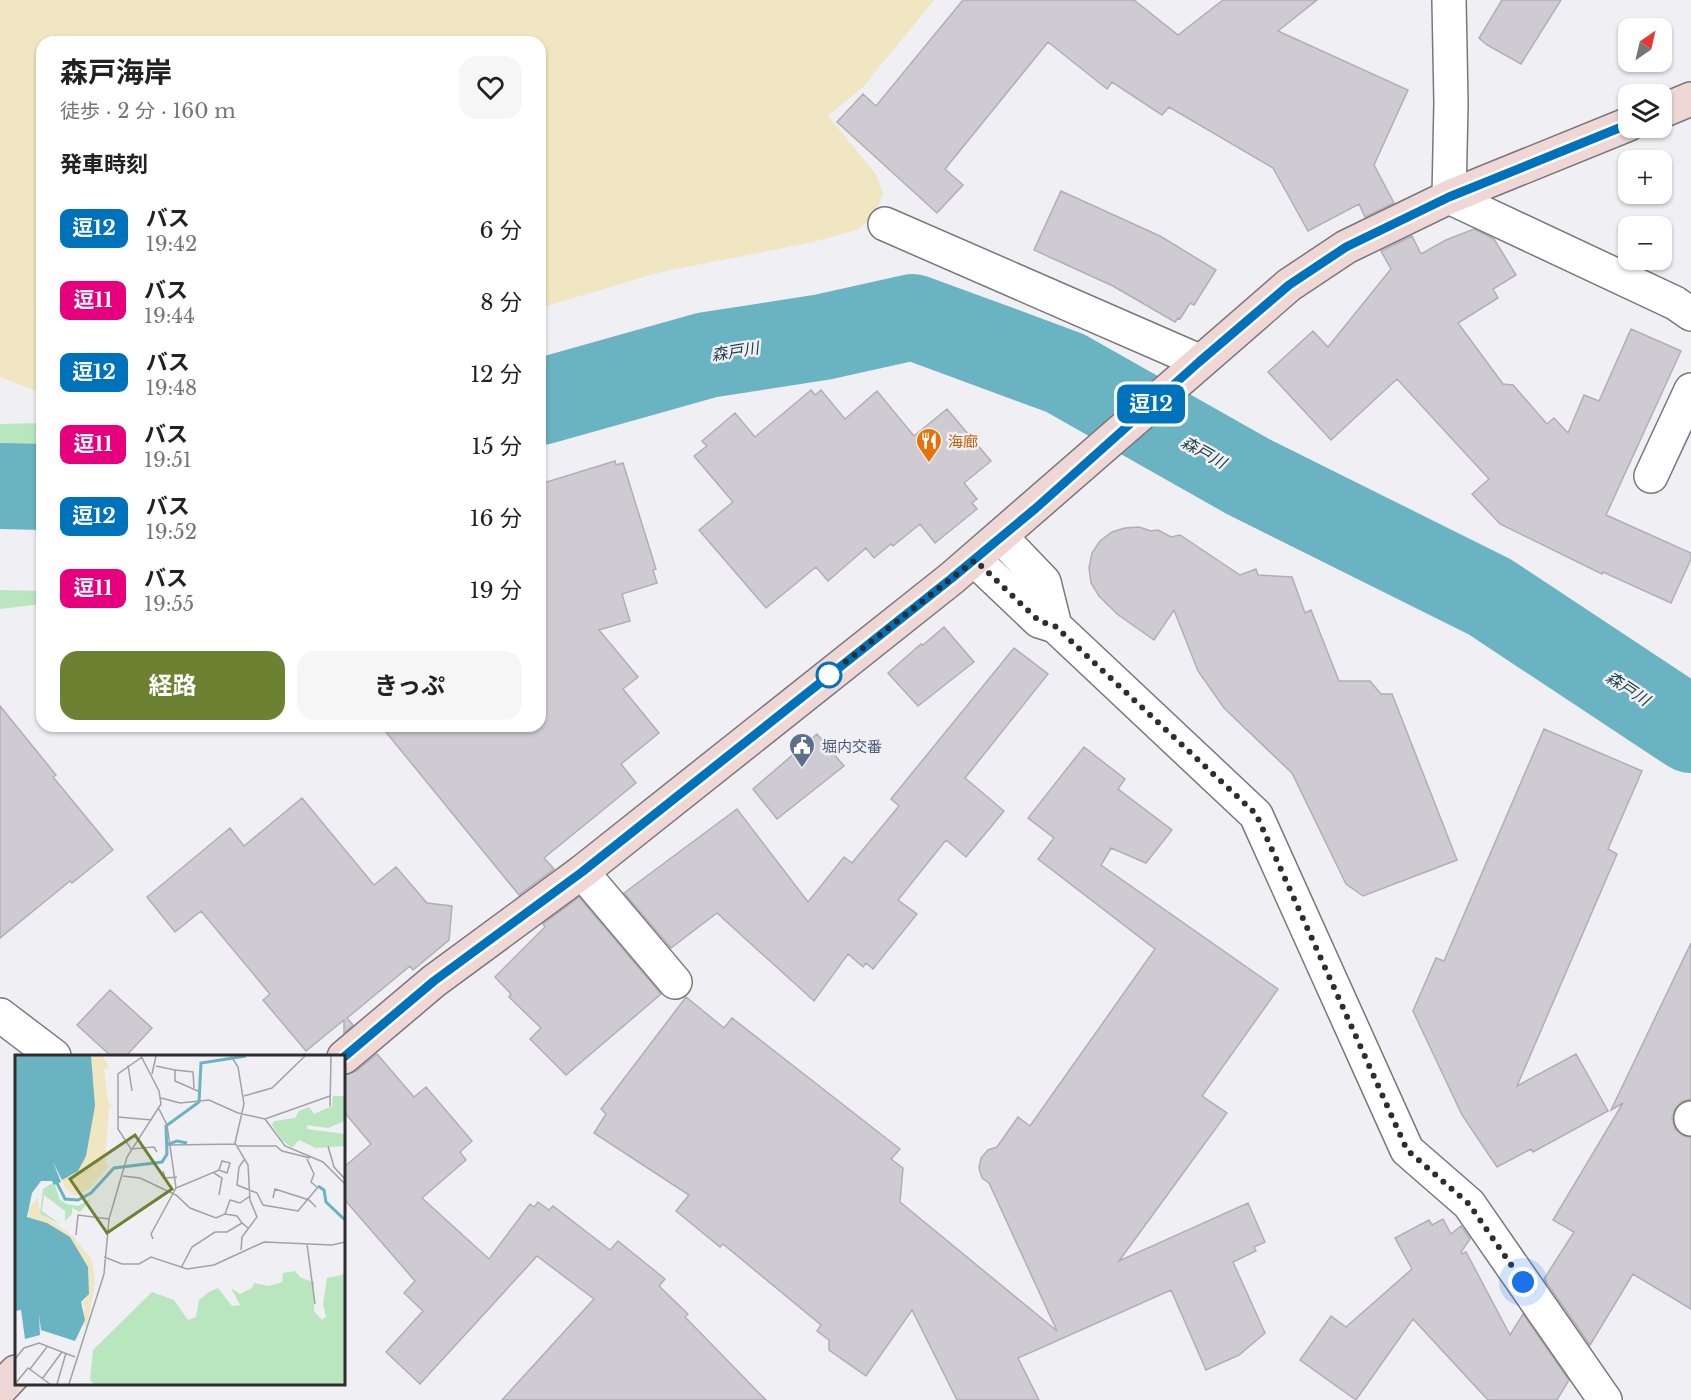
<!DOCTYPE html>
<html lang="ja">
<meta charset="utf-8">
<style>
body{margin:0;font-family:"Libre Baskerville","Noto Sans JP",serif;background:#f6f6f6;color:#222;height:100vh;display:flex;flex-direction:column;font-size:22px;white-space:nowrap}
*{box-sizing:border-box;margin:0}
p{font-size:20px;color:#767676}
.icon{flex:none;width:33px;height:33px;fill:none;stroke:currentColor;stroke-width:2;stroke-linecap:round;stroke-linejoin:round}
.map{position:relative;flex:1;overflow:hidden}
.drawer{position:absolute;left:36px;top:36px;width:510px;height:696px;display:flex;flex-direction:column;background:#fff;border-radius:18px;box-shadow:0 2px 4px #0004}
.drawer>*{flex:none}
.badge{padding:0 12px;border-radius:9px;font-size:21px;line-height:39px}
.needle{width:39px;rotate:34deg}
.buttons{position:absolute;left:1618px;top:18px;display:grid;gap:12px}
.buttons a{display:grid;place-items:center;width:54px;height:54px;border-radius:12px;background:#fff;box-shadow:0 2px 4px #0004;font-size:30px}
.you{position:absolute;width:30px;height:30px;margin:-15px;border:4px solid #fff;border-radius:50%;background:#1a73e8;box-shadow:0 0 0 9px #1a73e833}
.map>.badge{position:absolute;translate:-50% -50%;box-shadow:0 0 0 3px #fff}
h2{padding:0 24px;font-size:22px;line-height:54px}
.round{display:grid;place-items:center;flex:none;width:63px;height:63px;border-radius:18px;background:#f6f6f6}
.headline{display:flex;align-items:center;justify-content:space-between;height:102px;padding:0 24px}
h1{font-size:28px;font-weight:700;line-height:45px}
.cta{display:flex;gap:12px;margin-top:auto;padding:12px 24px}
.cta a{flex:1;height:69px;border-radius:18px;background:#6c8132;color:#fff;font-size:24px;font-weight:700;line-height:69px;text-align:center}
.cta a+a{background:#f6f6f6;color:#222}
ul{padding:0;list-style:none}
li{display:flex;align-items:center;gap:18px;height:72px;padding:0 24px}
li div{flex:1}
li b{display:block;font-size:22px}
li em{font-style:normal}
li .badge{min-width:66px;font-weight:700;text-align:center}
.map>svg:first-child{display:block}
.green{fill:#bae6bf}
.sand{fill:#f0e6c1}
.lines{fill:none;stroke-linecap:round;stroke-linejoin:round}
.river{stroke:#6ab3c3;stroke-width:86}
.building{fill:#ceccd2;stroke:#b1afb4;stroke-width:1.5}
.minor-casing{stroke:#78777c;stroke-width:36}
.secondary-casing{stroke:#78777c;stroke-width:36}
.minor{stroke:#fff;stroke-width:33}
.secondary{stroke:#efd7d6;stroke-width:33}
.line-casing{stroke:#fff;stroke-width:14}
.line{stroke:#0072bc;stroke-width:9}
.walk{stroke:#2e2e30;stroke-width:6;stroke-dasharray:0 10.8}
.stop-dot{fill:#fff;stroke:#0072bc;stroke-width:3}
.labels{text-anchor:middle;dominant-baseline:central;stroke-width:5;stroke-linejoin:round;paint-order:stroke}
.food-label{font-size:15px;fill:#c56008;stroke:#efeff4;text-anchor:start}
.service-label{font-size:15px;fill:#4e5e75;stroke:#efeff4;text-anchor:start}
.water-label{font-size:16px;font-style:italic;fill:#1a3e45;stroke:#efeff4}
.inset-river{fill:none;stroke:#6ab3c3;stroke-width:3}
.inset-road{fill:none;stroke:#a2a2a6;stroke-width:1.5}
.view{fill:#6c8132;fill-opacity:0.15;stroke:#6c8132;stroke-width:3}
.inset-edge{fill:none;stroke:#2e2e30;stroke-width:3}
</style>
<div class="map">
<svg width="1691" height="1400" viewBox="0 0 1691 1400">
<rect width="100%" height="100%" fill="#efeff4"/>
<path class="green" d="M 42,423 L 42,445 L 0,445 L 0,424 Z
M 0,590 L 42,591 L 42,604 L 0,609 Z"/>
<path class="sand" d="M 0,0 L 934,0 L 864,86 L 828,116 L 876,174 L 883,193 L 875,215 L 857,230 L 813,242 L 661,272 L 540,308 L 540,42 L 42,42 L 42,393 L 0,377 Z"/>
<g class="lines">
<path class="river" d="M 540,402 L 707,355 L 823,337 L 913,317 L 1065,373 L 1247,476 L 1490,597 L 1691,730
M 0,486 L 42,487"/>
</g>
<path class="building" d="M 963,0 L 1134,0 L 1178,35 L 1223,0 L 1317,0 L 1278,31 L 1408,90 L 1374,165 L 1394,203 L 1365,217 L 1359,204 L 1308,231 L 1273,168 L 1169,107 L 1162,115 L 1112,82 L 1107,89 L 1048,42 L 945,169 L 963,185 L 937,213 L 837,122 L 863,94 L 876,106 Z
M 1502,0 L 1561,0 L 1521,64 L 1487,45 L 1479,38 Z
M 1061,191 L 1160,236 L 1216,270 L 1194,305 L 1190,303 L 1180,319 L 1178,318 L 1175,322 L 1113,286 L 1034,250 Z
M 1474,229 L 1494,239 L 1516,275 L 1493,289 L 1498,298 L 1458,323 L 1503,384 L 1513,385 L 1547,424 L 1554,418 L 1568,433 L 1584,395 L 1599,401 L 1631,329 L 1681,351 L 1606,515 L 1691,553 L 1691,559 L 1671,603 L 1603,572 L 1602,574 L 1500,524 L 1472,494 L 1489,479 L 1397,379 L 1331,440 L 1268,372 L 1313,331 L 1328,347 L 1391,269 L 1381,251 L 1412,236 L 1421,254 L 1446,240 Z
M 811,390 L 815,395 L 821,390 L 845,419 L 877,391 L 914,436 L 947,409 L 991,461 L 964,483 L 977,499 L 972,503 L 977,509 L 935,543 L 920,524 L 893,546 L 891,544 L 874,558 L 866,548 L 828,581 L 816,567 L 766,608 L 699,530 L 733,502 L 694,456 L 707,446 L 702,441 L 735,413 L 755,437 Z
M 615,461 L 616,465 L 623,463 L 656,569 L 653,570 L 657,583 L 622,594 L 630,621 L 599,630 L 638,677 L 623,689 L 659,733 L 621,764 L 636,783 L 544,858 L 554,869 L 519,895 L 381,726 L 540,726 L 540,484 Z
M 1139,527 L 1151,531 L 1158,530 L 1171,537 L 1180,535 L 1240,575 L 1256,569 L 1258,575 L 1292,577 L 1305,613 L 1311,610 L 1339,681 L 1370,681 L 1381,694 L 1392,694 L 1457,860 L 1363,896 L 1346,884 L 1292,773 L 1224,708 L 1198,671 L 1174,610 L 1154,640 L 1117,614 L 1099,596 L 1091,583 L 1089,568 L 1092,553 L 1100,541 L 1112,532 L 1125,528 Z
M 944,627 L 974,662 L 918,706 L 888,673 L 921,644 L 923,645 Z
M 1014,648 L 1048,674 L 965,778 L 1004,811 L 966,857 L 946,840 L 898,900 L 917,914 L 873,969 L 866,963 L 863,967 L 848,954 L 814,1001 L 717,913 L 671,948 L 624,893 L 737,809 L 808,902 L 844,857 L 852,863 L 899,806 L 891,799 Z
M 0,706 L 56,775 L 53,777 L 113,850 L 72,883 L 70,881 L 0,938 Z
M 1544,729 L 1642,771 L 1608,849 L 1617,854 L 1517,1086 L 1576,1054 L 1608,1111 L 1533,1152 L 1531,1149 L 1497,1167 L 1462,1115 L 1413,1011 L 1436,958 L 1444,961 Z
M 817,734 L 844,766 L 777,819 L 753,789 Z
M 1084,747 L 1125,779 L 1118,789 L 1172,830 L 1146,863 L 1111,848 L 1101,865 L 1278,989 L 1202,1096 L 1227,1113 L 1119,1261 L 1248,1203 L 1265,1242 L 1254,1247 L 1256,1251 L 1233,1262 L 1265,1333 L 1239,1355 L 1206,1370 L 1171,1290 L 1018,1358 L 1039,1400 L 957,1400 L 912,1310 L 866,1376 L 829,1350 L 829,1340 L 817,1331 L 821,1325 L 723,1244 L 720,1247 L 676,1211 L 689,1195 L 594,1133 L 606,1114 L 601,1109 L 686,997 L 724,1028 L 732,1018 L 900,1149 L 891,1159 L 903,1168 L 900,1202 L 1057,1331 L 989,1183 L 982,1178 L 979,1168 L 981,1158 L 988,1150 L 997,1147 L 1018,1117 L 1030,1126 L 1155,949 L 1038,859 L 1054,838 L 1028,818 Z
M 302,798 L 374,885 L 396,867 L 427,903 L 452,906 L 449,940 L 413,970 L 410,966 L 347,1018 L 353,1025 L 344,1033 L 344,1020 L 306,1051 L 263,1000 L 270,994 L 201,911 L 175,932 L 147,897 L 230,828 L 244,846 Z
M 579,897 L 661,994 L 566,1075 L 530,1039 L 541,1028 L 509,997 L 511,994 L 495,977 L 545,927 L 543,924 Z
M 1691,943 L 1691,1099 L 1681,1102 L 1675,1109 L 1672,1118 L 1675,1129 L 1682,1135 L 1691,1138 L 1691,1309 L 1633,1274 L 1590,1345 L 1544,1279 L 1574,1232 L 1553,1220 L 1623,1103 L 1611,1110 Z
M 110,990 L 152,1028 L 126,1056 L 111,1056 L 77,1025 Z
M 377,1054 L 414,1097 L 426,1087 L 472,1141 L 460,1152 L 466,1160 L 422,1198 L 489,1259 L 530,1204 L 534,1207 L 538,1202 L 549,1210 L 553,1206 L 610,1250 L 618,1241 L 665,1279 L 659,1286 L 688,1314 L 685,1317 L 766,1400 L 502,1400 L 594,1299 L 537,1256 L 420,1384 L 386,1352 L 423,1311 L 404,1293 L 415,1281 L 344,1199 L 344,1167 L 371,1144 L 344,1112 L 344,1075 L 356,1071 Z
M 1443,1219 L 1451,1234 L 1461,1226 L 1470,1239 L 1461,1252 L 1462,1254 L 1466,1252 L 1510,1335 L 1523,1314 L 1569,1380 L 1557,1400 L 1488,1400 L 1413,1319 L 1356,1400 L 1300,1360 L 1331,1316 L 1346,1327 L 1412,1269 L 1395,1238 L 1429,1220 L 1432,1225 Z"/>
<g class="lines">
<defs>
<path id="minor" d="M 1449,0 L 1451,103 L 1449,197 L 1675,303 L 1691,314
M 885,224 L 1199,361
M 1651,476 L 1691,390
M 1001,537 L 1044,582 L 1055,626
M 975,560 L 1039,621 L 1055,626 L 1256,815 L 1407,1150 L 1469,1204 L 1605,1400
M 582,872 L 675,982
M 0,1015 L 54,1056
M 1691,1118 L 1691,1119"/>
<path id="secondary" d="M 1662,111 L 1691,99
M 344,1057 L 434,981 L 582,872 L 952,578 L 1289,285 L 1346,247 L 1449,197 L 1629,124
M 0,1389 L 16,1372"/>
</defs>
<use href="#minor" class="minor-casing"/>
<use href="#secondary" class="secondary-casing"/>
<use href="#minor" class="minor"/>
<use href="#secondary" class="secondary"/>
</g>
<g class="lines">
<defs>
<path id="line" d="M 344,1057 L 434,981 L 582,872 L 952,578 L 1036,508 L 1199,362 L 1289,285 L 1346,247 L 1449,197 L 1629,124"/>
</defs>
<use href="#line" class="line-casing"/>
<use href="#line" class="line"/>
<path class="walk" d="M 829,675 L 975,560 L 1039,621 L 1055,626 L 1256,814 L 1407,1150 L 1469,1204 L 1523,1282"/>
</g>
<defs>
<symbol id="restaurant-pin" viewBox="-11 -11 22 30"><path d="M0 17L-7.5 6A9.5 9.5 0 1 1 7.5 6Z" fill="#e8710a" stroke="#efeff4"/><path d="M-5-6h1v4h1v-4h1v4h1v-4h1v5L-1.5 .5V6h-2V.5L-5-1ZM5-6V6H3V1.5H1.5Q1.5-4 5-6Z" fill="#fff"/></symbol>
<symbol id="civic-pin" viewBox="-11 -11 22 30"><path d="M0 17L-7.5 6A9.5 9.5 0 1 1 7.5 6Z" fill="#5c6f8a" stroke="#efeff4"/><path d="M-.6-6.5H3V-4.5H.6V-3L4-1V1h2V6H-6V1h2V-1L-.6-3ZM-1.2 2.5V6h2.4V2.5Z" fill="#fff"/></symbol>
</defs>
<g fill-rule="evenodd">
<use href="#restaurant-pin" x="914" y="426" width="30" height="40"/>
<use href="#civic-pin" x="787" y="731" width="30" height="40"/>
</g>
<circle class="stop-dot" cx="829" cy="675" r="12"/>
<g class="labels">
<g class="food-label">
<text x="948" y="441">海廊</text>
</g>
<g class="service-label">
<text x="822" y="746">堀内交番</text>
</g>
<g class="water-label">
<text transform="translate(735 351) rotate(-9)">森戸川</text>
<text transform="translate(1204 452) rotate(29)">森戸川</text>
<text transform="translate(1628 688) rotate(33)">森戸川</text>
</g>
</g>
<g transform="translate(15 1055)">
<rect width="330" height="330" fill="#efeff4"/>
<path d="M 318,41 L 330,41 L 330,66 L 313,73 L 292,70 L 292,74 L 330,79 L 330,91 L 301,93 L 284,85 L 277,93 L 267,85 L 257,70 L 259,66 L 280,63 L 284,56 L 294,52 L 299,59 L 317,51 ZM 39,127 L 45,145 L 52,149 L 63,151 L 76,144 L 65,157 L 57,153 L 57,159 L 50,166 L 50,156 L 29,140 L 27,156 L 46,170 L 25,159 L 28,134 ZM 330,213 L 330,329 L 79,329 L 75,325 L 78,295 L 137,237 L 159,245 L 173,265 L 181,262 L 184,245 L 194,237 L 203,233 L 217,251 L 225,250 L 216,233 L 225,239 L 237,233 L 239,228 L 254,231 L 267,227 L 268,218 L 280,216 L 286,223 L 299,227 L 299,256 L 307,265 L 311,262 L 308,249 L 312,223 L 327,220 Z" fill="#bae6bf"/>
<path d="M 69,1 L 88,1 L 94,12 L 89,15 L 93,47 L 99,52 L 94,52 L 90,107 L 94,111 L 75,133 L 60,141 L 50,133 L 42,113 L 45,117 ZM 23,143 L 25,159 L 58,181 L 77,205 L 80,229 L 72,272 L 66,270 L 70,251 L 66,249 L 74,239 L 73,212 L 47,181 L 14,163 L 14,152 Z" fill="#f0e6c1"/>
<path d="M 0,1 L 76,1 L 80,51 L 71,101 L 63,116 L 47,125 L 38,107 L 46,127 L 39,130 L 37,126 L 26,126 L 17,138 L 12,162 L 32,168 L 55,182 L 73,212 L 74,239 L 66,247 L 70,265 L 60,286 L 26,275 L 24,260 L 25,280 L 10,284 L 6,255 L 0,256 Z" fill="#6ab3c3"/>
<path class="inset-river" d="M 151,90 L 162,86 L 172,88M 42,128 L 50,144 L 63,145 L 76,138 L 99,113 L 147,107 L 152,99 L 151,71 L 184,47 L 186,8 L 231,1M 303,131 L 309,135 L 311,147 L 330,165"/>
<path class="inset-road" d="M 216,1 L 223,12 L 229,49 L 220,88 L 233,110 L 235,145 L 242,162 L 227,182 L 226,195M 127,2 L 103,19 L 103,74 L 116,94 L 139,92 L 142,97M 113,10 L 117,36M 141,11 L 160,15 L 160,26 L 183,36M 160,15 L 178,17 L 179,33M 137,19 L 141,1M 229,41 L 257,33 L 290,1M 146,43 L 165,48 L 194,45 L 223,58 L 250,64 L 315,41M 315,51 L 316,1M 144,54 L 152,70 L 161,133M 103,62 L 137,65M 250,64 L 270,91 L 308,107 L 330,129M 155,90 L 221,89M 223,91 L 261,91 L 267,96 L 295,103M 313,91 L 319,112 L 330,124M 292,104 L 299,119 L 296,127 L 302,132M 229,105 L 224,112 L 222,130 L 242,138 L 248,150 L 283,156 L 303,132M 148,116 L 150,123 L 162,122M 199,118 L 207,123 L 204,140M 108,121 L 125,123 L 161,140 L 175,153 L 201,163 L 210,159 L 215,145 L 225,148 L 235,141M 258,143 L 260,134 L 294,145 L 301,152M 210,159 L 222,161 L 227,168M 61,180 L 63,160 L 94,164M 138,184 L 136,179 L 161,133 L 204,115 L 212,118 L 215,108 L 207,106 L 204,115M 292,189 L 300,249M 89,202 L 107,209 L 124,209 L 136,202 L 172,214 L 199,210 L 249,187 L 317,190 L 330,187M 166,213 L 177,192 L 200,177 L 212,177 L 227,168 L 233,173M 0,304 L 9,293 L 24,288 L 60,302M 15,314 L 32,292M 27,324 L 47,297M 0,329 L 13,313 L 35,329M 42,329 L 51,298M 54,329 L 89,219 L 94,164 L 112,102 L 146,49 L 144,36 L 126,1"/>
<path class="view" d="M 120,80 L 157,134 L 92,178 L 55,124 Z"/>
<rect width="330" height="330" class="inset-edge"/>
</g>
</svg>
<div class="buttons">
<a><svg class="needle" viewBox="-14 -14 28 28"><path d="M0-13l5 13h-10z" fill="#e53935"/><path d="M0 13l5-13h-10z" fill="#767676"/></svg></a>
<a><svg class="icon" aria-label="layers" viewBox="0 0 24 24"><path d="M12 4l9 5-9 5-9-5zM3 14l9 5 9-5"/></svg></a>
<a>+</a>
<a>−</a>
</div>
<div class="you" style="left:1523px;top:1282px"></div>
<b class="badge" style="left:1151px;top:404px;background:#0072bc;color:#fff">逗12</b>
<section class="drawer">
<div class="headline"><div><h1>森戸海岸</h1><p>徒歩 · 2 分 · 160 m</p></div><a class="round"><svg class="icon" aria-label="heart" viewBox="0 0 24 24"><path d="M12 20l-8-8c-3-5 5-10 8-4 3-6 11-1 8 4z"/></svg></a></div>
<h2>発車時刻</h2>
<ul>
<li><span class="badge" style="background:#0072bc;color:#fff">逗12</span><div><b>バス</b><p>19:42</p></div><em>6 分</em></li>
<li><span class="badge" style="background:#e6007e;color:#fff">逗11</span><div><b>バス</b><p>19:44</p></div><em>8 分</em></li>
<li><span class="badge" style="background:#0072bc;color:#fff">逗12</span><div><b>バス</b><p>19:48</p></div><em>12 分</em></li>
<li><span class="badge" style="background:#e6007e;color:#fff">逗11</span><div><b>バス</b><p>19:51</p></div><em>15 分</em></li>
<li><span class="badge" style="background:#0072bc;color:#fff">逗12</span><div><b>バス</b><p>19:52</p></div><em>16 分</em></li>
<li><span class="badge" style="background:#e6007e;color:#fff">逗11</span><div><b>バス</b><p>19:55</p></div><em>19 分</em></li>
</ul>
<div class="cta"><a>経路</a><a>きっぷ</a></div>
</section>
</div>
